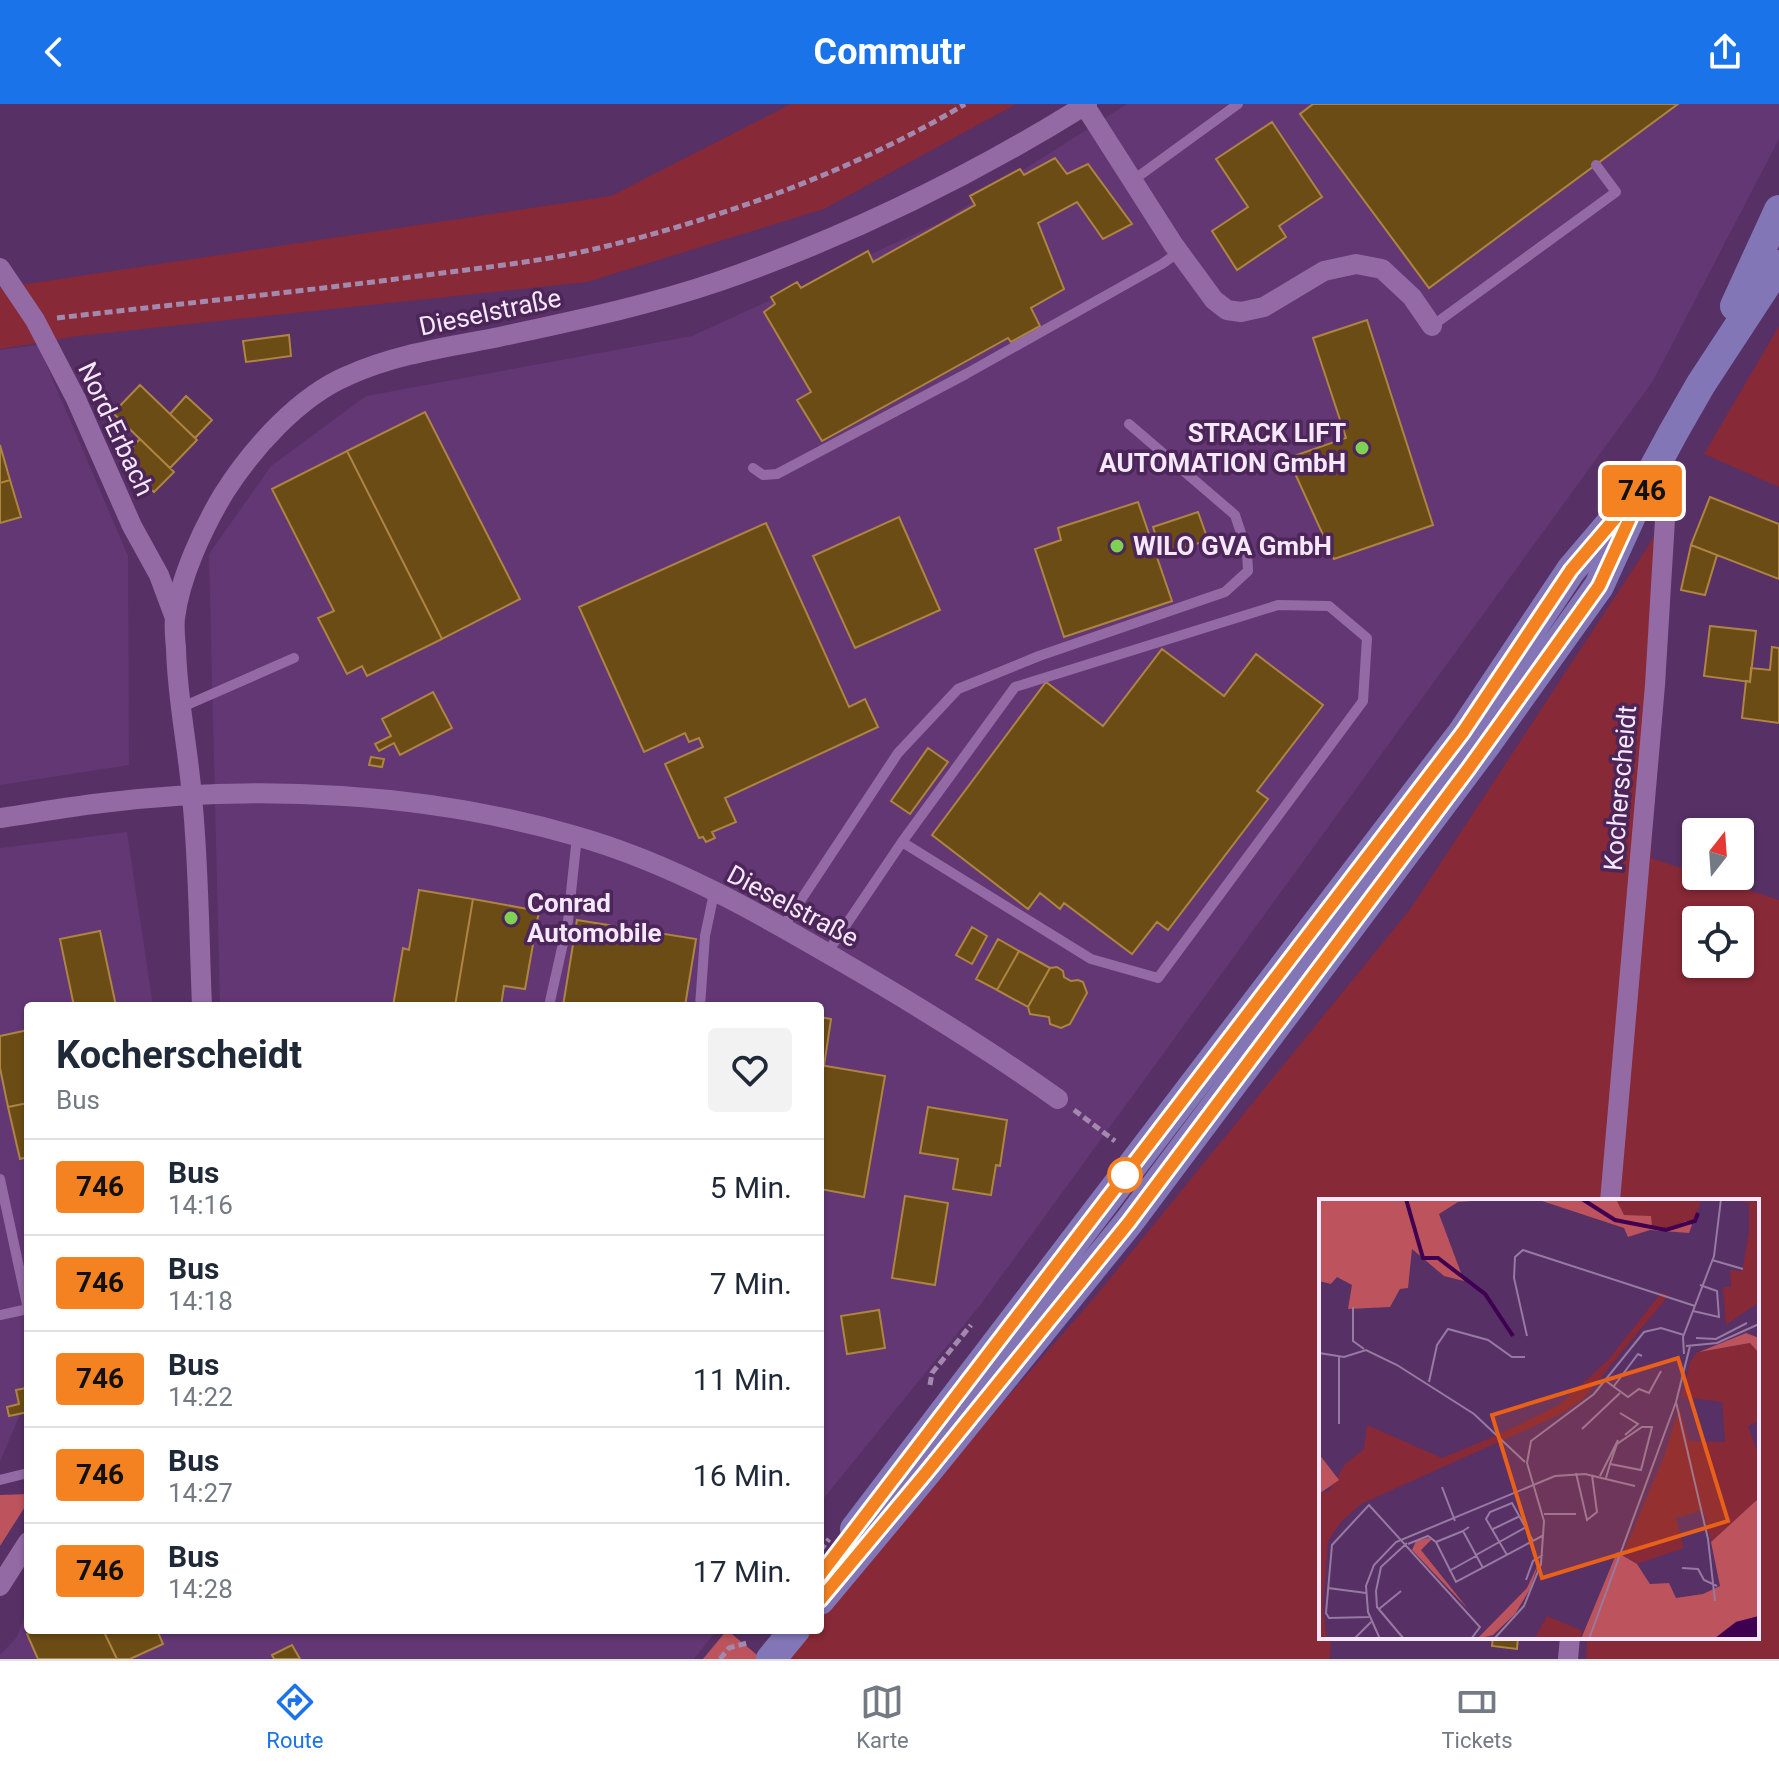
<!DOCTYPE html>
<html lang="de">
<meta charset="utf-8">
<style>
body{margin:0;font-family:Roboto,sans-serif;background:#f2f2f3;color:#1f2937;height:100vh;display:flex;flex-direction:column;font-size:30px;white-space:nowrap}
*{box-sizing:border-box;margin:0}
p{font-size:26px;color:#747a83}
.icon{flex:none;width:44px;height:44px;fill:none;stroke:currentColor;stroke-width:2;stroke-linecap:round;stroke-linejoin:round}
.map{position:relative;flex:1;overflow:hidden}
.details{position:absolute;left:24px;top:898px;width:800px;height:632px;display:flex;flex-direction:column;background:#fff;border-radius:8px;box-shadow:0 2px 6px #0004}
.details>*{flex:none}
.badge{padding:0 16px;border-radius:6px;font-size:28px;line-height:52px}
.needle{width:52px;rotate:17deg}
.controls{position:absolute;left:1682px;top:714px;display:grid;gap:16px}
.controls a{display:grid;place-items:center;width:72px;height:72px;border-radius:8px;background:#fff;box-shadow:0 2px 6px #0004;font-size:40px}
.map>.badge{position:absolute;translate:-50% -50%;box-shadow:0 0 0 4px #fff}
.round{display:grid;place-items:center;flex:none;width:84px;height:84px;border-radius:8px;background:#f2f2f3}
.head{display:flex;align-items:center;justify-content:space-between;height:136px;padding:0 32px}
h1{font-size:38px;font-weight:700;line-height:60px}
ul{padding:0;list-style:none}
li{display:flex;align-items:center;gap:24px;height:96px;padding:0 32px;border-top:2px solid #e0e1e3}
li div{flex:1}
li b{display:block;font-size:30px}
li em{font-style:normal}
li .badge{min-width:88px;font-weight:700;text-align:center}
header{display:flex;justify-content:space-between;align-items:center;height:104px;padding:0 32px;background:#1a73e8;color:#fff;font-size:36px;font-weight:700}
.tab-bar{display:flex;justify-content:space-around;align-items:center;height:112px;border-top:2px solid #e0e1e3;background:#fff;font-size:22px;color:#747a83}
.tab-bar a{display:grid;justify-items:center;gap:4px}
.tab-bar .selected{color:#1a73e8}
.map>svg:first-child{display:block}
.built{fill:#633773}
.green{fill:#872936;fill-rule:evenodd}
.forest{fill:#bd535d}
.building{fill:#6c4c15;stroke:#ae8443;stroke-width:2}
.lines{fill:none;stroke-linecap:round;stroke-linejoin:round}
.path{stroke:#a389ad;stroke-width:5;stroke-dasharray:8 4;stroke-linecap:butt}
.service{stroke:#946aa4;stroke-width:10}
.minor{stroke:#946aa4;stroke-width:20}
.secondary{stroke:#8276b7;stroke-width:30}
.line-casing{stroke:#fff;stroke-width:18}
.line{stroke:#f58220;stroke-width:12}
.poi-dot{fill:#7ed153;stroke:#4c2559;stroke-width:3}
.stop-dot{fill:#fff;stroke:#f58220;stroke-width:4}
.labels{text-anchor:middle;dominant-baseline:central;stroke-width:7;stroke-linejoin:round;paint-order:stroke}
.street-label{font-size:26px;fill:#f5e8fb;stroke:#4c2559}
.poi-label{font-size:26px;font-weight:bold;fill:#f5e8fb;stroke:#4c2559;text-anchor:start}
.inset-river{fill:none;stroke:#3f0052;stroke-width:4}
.inset-road{fill:none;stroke:#967aa1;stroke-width:2}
.view{fill:#e96018;fill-opacity:0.15;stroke:#e96018;stroke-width:4}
.inset-edge{fill:none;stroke:#f5e8fb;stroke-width:4}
</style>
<header><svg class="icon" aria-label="back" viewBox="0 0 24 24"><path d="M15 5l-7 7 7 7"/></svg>Commutr<svg class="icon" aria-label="share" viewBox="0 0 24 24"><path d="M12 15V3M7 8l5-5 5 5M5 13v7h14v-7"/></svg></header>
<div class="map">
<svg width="1779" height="1555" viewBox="0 0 1779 1555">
<rect width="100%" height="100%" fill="#573065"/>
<path class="built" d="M 1127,0 L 1779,0 L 1779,35 L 1653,277 L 981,1200 L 820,1399 L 820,902 L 220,902 L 209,450 L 271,362 L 366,292 L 692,232 L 941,118 Z
M 38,241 L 128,452 L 129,661 L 0,681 L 0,246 Z
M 127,728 L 153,902 L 28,902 L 28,1291 L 0,1358 L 0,744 Z
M 28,1502 L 28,1526 L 717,1526 L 694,1555 L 0,1555 L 0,1551 L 17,1533 Z"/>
<path class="green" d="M 791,0 L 1016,0 L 824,105 L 587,178 L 78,232 L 0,245 L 0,184 L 611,92 Z
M 1779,222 L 1779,383 L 1704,350 Z
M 1660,424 L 1651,754 L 1696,769 L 1696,772 L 1706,772 L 1779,796 L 1779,1555 L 1586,1555 L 1587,1533 L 1757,1533 L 1757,1097 L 1321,1097 L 1321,1533 L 1331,1533 L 1330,1555 L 778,1555 L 803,1526 L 820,1526 L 820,1507 L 1095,1193 L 1411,804 ZM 1696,816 L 1740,816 L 1740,860 L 1696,860 Z"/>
<path class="forest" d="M 28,1390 L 28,1398 L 0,1442 L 0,1391 Z
M 727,1526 L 762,1555 L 703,1555 Z"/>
<path class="building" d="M 1313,0 L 1678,0 L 1429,184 L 1300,10 Z
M 1272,18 L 1322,93 L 1279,122 L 1286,133 L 1237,166 L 1212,127 L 1248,103 L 1216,55 Z
M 1055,54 L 1067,70 L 1088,60 L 1132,120 L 1103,135 L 1077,98 L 1038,119 L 1064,185 L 1031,204 L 1040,222 L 1011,238 L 1008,234 L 822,337 L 797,296 L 811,288 L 764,208 L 775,200 L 771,193 L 797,178 L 801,184 L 868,147 L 873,158 L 975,101 L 970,92 L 1020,65 L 1024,71 Z
M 1367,216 L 1433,421 L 1334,455 L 1288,354 L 1346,334 L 1313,234 Z
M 289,231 L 291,252 L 246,258 L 243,237 Z
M 140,281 L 197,336 L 170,364 L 113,309 Z
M 186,292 L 212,316 L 195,334 L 170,310 Z
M 425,308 L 520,495 L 442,535 L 347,347 Z
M 140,335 L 174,368 L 154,388 L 120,356 Z
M 0,341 L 10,376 L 0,379 Z
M 347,347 L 442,535 L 367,572 L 362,562 L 347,570 L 318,514 L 334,507 L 272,385 Z
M 10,376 L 21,413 L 0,419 L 0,379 Z
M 1710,393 L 1779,420 L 1779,475 L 1691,441 Z
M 1138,398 L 1172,497 L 1064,533 L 1035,445 L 1061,436 L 1058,424 Z
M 1198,408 L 1208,436 L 1162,451 L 1153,423 Z
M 899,413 L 940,506 L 855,544 L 813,452 Z
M 766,419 L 849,603 L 865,595 L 878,623 L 725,694 L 736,718 L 712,728 L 715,734 L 706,738 L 703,733 L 699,734 L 665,660 L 703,643 L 699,634 L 689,638 L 685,629 L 644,648 L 579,503 Z
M 1691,441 L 1717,451 L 1705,491 L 1681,486 Z
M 1710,522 L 1756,527 L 1750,578 L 1704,572 Z
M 1772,543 L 1779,544 L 1779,619 L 1742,614 L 1746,577 L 1750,578 L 1751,564 L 1770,566 Z
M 1162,545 L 1224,592 L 1256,550 L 1323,601 L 1257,687 L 1268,695 L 1168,826 L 1157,818 L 1132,850 L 1064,799 L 1060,805 L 1040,789 L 1028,805 L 932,731 L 1046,578 L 1103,622 Z
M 433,588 L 452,624 L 400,651 L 394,639 L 379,647 L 375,640 L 391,632 L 382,615 Z
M 928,644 L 948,658 L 910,710 L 891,697 Z
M 371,653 L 384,655 L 382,663 L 369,661 Z
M 419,786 L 473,795 L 455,902 L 393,902 L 403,844 L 409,846 Z
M 473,795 L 539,807 L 525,885 L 504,882 L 501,902 L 455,902 Z
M 577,816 L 696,835 L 685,902 L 563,902 Z
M 972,823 L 987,832 L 972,860 L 956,851 Z
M 100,827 L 116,902 L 74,902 L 60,835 Z
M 998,835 L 1019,847 L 997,886 L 976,875 Z
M 1019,847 L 1050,864 L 1028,903 L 997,886 Z
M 1057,863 L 1063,867 L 1064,873 L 1071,877 L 1078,876 L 1083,878 L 1087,889 L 1070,920 L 1061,924 L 1050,920 L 1049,913 L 1030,910 L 1028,903 L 1050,864 Z
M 820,913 L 831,915 L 824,962 L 820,961 Z
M 28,926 L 28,999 L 8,1003 L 0,964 L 0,932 Z
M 820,961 L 885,972 L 864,1093 L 820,1085 Z
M 28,999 L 28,1053 L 20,1055 L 8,1003 Z
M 928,1003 L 1007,1016 L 1000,1062 L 996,1061 L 991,1091 L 953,1085 L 958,1055 L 920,1049 Z
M 905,1092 L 948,1099 L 935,1181 L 892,1174 Z
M 879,1206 L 885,1244 L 847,1250 L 841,1212 Z
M 26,1284 L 28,1308 L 9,1312 L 7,1303 L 19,1300 L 16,1286 Z
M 36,1526 L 103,1526 L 117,1555 L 38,1555 L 27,1530 Z
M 103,1526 L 157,1526 L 163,1540 L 130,1555 L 117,1555 Z
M 1493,1533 L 1518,1533 L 1517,1545 L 1492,1542 Z
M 292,1541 L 300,1555 L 274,1555 L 272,1551 Z"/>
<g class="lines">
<path class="path" d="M 57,214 C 177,200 298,188 419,172 C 479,164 540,158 599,144 C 720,115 858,65 965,0
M 1074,1006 L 1115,1037
M 930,1281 L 932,1269 L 971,1221
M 820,1447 L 829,1435
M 720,1555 L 729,1544 L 747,1539"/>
<path class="service" d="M 1132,77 L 1238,0
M 1432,222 L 1616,88 L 1596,61
M 753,364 L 763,371 L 777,370 L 966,270 L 1162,160 L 1179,148
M 180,604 L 294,554
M 783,823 L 898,649 L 958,585 L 1039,552 L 1225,488 L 1248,467 L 1247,447 L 1235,411 L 1129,320
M 827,849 L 902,738 L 1091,855 L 1158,874 L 1363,597 L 1367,534 L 1329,502 L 1278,501 L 1015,583 L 902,738
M 549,902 L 568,817 L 577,732
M 700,902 L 705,832 L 714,789
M 0,1075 L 28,1205
M 0,1211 L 28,1205
M 0,1376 L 28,1369"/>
<path class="minor" d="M 1085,2 L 1173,140 L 1214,196 L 1227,206 L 1241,208 L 1264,203 L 1324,167 L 1356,160 L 1382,165 L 1412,193 L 1432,222
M 0,164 L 35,216 L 76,295 L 132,422 L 159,471 L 175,514
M 0,714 C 34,709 68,703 102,699 C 257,680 426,688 576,732 C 671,759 759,809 844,859 C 918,902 988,945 1058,995
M 202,902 C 199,832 199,762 192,693 C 188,643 177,594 176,544 C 175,534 174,523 175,514 C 180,473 203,424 224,389 C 252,345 298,293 347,272 C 395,250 448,243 499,233 C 573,217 646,202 717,178 C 847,133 970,73 1087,0
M 1610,1097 L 1655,581 L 1666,399 L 1647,377
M 0,1482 L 28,1438
M 1568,1555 L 1570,1533"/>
<path class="secondary" d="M 1735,202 L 1779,106
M 855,1425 L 1463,628 L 1571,466 L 1622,406
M 820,1496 L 925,1370 L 1129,1118 L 1485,642 L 1599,482 L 1647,377 L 1674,327 L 1701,280 L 1779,161
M 771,1555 L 795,1526"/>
</g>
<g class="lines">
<defs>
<path id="line" d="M 820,1471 L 1463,628 L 1571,466 L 1647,377 L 1599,482 L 1468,665 L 1129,1118 L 925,1370 L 820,1496"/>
</defs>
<use href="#line" class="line-casing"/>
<use href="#line" class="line"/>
</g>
<g class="poi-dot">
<circle cx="1362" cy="344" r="8"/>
<circle cx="1117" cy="442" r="8"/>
<circle cx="511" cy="814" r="8"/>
</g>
<circle class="stop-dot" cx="1125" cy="1071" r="16"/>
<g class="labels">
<g class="street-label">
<text transform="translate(490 208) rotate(-12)">Dieselstraße</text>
<text transform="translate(116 325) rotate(65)">Nord-Erbach</text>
<text transform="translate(1620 684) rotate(-85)">Kocherscheidt</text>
<text transform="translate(793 802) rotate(28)">Dieselstraße</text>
</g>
<g class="poi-label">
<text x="1346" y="329" text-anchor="end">STRACK LIFT<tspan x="1346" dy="30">AUTOMATION GmbH</tspan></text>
<text x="1133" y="442">WILO GVA GmbH</text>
<text x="527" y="799">Conrad<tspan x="527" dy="30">Automobile</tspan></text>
</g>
</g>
<g transform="translate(1319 1095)">
<rect width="440" height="440" fill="#573065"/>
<path d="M 297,0 L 383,0 L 373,26 L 367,22 L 345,31 L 305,17 ZM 411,0 L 440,0 L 440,103 L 407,126 L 404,88 L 412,88 L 411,71 L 423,72 L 430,33 L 430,4 ZM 342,94 L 350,96 L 263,201 L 240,216 L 42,305 L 22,323 L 9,342 L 4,409 L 8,440 L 0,440 L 0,295 L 10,292 L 26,265 L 45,250 L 48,226 L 123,259 L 183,234 L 240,206 L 289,161 ZM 432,144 L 440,154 L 440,222 L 429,227 L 440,257 L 440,299 L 392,343 L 384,311 L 357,319 L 365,349 L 318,365 L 304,355 L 346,255 L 360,208 L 370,242 L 406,243 L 403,203 L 363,198 L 371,163 L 378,153 ZM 228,417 L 264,432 L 261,440 L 215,440 Z" fill="#872936"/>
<path d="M 0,0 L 181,0 L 139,3 L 120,15 L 145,82 L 125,77 L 93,50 L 89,89 L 81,90 L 71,108 L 29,110 L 33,86 L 18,78 L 12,85 L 0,82 ZM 217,0 L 297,0 L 305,16 L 332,17 L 333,27 L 345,31 L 367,22 L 373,26 L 370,34 L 331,31 L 309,38 L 305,29 ZM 427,134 L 440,139 L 440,154 L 431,144 L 380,153 ZM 0,255 L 20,281 L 0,295 ZM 440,299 L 440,417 L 417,423 L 395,440 L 262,440 L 298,353 L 318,365 L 331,385 L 350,384 L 357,399 L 384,395 L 401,387 L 392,343 ZM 109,339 L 113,340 L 102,351 L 149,410 L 93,351 L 97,342 ZM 221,361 L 211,390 L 196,415 L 174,436 L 158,440 L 208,389 Z" fill="#bd535d"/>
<path d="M 440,417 L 440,440 L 395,440 L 417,423 Z" fill="#3f0052"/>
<path class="inset-river" d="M 87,0 L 104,59 L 119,59 L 166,95 L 194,137M 263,0 L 296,21 L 347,31 L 376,22 L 379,14"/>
<path class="inset-road" d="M 393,61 L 424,70M 34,108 L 34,142 L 45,150M 374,112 L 400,118 L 398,92 L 381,86M 208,137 L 195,79 L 196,58 L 204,51 L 376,107M 377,139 L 397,140 L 428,124M 367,147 L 398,144 L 440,125M 0,154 L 25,158 L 47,151 L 78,166 L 155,215 L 206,263M 365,155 L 364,138 L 395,57 L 402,0M 287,182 L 309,198 L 320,190 L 330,194 L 342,172M 110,183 L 118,146 L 129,130 L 169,141 L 193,158 L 206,158M 295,187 L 319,155 L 323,157M 357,203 L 389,340 L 396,402M 357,203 L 371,147M 301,214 L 319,225 L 306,236M 20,225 L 20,158M 263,230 L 301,194M 257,274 L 268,321 L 278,313 L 273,276M 281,277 L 299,241M 287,279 L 291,265 L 322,271 L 333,228 L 323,228 L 298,245 L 291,265M 123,288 L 136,322M 225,315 L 257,315M 150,328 L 144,332 L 164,369M 174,330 L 201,317M 117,343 L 137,383 L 225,336M 89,345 L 109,337 L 117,343 L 144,332M 157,356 L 207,328M 188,356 L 167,320 L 171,313 L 193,304 L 214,342M 363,369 L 379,370 L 385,381 L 398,387M 130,372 L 157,357M 207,381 L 214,362 L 224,356M 9,389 L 47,394M 60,410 L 82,392M 50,418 L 10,419 L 7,414 L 13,346 L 50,306 L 161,428 L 152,440M 35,440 L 52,423M 61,440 L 49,413 L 47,387 L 55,366 L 77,343 L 236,277 L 266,275 L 316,287M 85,440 L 58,408 L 57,392 L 62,368 L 88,344M 175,440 L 205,407 L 222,365 L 225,322 L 208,264 L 212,242 L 275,195 L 325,133 L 342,129 L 365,136M 270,440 L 357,203"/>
<path class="view" d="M 359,159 L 409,322 L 223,379 L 173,216 Z"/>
<rect width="440" height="440" class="inset-edge"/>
</g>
</svg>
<div class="controls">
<a><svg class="needle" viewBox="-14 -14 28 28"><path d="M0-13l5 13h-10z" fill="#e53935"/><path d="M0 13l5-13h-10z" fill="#747a83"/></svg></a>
<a><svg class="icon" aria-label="locate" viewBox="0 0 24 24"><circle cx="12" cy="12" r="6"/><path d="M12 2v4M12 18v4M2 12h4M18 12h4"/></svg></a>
</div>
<b class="badge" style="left:1642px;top:387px;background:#f58220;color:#111">746</b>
<section class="details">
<div class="head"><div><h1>Kocherscheidt</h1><p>Bus</p></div><a class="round"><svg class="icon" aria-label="heart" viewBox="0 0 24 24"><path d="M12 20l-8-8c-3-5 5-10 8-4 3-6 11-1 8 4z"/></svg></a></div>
<ul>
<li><span class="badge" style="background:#f58220;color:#111">746</span><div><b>Bus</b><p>14:16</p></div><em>5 Min.</em></li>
<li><span class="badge" style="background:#f58220;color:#111">746</span><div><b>Bus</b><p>14:18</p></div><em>7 Min.</em></li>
<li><span class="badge" style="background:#f58220;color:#111">746</span><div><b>Bus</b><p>14:22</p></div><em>11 Min.</em></li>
<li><span class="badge" style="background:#f58220;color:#111">746</span><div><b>Bus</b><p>14:27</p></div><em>16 Min.</em></li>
<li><span class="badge" style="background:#f58220;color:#111">746</span><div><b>Bus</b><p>14:28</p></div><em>17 Min.</em></li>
</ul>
</section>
</div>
<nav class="tab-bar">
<a class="selected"><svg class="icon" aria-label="directions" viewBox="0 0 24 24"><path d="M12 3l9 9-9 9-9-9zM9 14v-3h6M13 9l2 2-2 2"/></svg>Route</a>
<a><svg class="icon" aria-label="map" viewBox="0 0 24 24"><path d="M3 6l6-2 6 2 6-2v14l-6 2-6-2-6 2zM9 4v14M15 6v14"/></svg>Karte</a>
<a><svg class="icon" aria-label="tickets" viewBox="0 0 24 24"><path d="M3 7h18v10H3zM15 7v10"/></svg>Tickets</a>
</nav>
